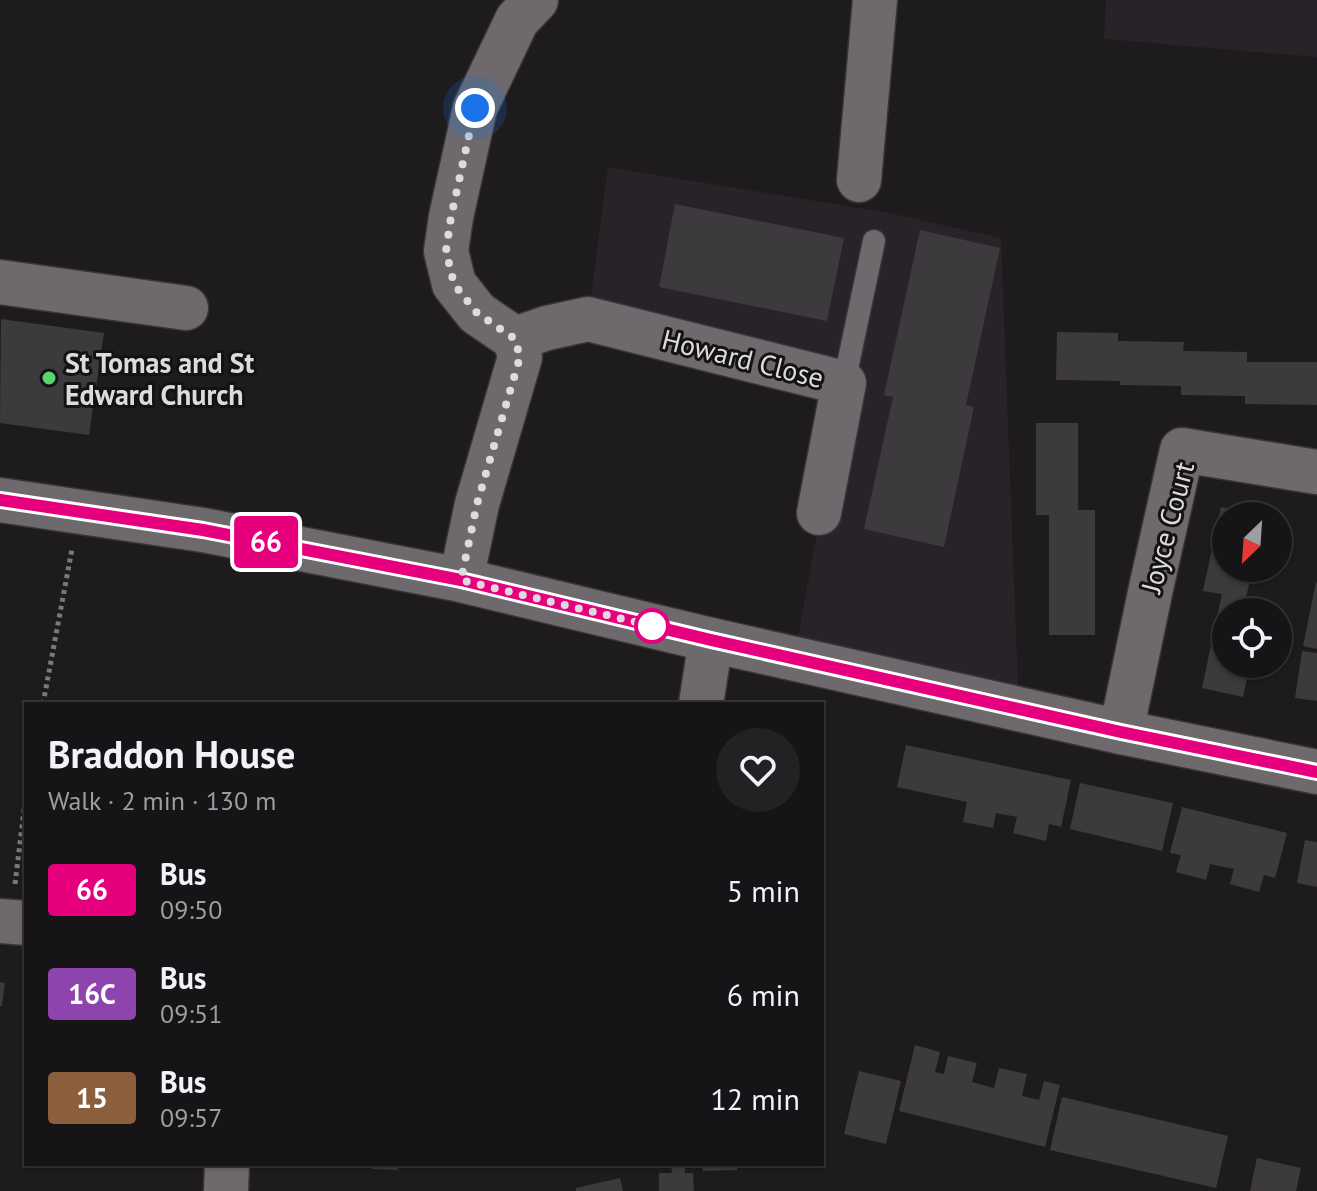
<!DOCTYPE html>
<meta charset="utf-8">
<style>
body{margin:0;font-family:"PT Sans",sans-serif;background:#232123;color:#f1f3f6;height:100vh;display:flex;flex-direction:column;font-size:30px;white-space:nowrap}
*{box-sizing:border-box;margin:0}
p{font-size:26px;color:#9e9ea1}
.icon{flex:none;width:44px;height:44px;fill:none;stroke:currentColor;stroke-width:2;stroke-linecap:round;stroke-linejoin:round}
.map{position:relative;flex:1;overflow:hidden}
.drawer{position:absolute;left:24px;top:702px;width:800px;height:464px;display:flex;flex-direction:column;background:#161416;border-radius:0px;box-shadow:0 2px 6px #0004,0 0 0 2px #353335}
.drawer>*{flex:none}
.badge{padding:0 16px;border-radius:6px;font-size:28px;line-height:52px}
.needle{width:52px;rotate:205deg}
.buttons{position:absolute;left:1212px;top:502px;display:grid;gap:16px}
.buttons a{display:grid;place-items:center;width:80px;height:80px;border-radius:50%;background:#161416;box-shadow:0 2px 6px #0004,0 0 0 2px #353335;font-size:40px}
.you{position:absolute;width:40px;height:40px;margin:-20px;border:6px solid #fff;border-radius:50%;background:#1a73e8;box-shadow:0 0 0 12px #1a73e833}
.map>.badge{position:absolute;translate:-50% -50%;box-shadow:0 0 0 4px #fff}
.round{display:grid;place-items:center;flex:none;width:84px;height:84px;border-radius:42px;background:#232123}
.overview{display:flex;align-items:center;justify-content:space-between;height:136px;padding:0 24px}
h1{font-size:38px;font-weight:800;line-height:60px}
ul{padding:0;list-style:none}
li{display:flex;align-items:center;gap:24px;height:104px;padding:0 24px}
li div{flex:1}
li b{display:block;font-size:30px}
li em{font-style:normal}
li .badge{min-width:88px;font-weight:700;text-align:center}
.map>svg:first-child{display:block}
.built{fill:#292229}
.building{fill:#3d3a3d}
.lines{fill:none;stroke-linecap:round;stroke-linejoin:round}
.service-casing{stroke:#373537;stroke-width:25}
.minor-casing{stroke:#373537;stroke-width:47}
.tertiary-casing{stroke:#373537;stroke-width:47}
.path{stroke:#7b787a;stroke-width:5;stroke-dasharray:4 4;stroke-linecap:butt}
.service{stroke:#6d696c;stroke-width:22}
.minor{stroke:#6d696c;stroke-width:44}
.tertiary{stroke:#6d696c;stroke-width:44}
.line-casing{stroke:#fff;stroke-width:18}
.line{stroke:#e6007e;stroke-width:12}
.walk{stroke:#dddbdd;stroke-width:8;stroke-dasharray:0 14.4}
.poi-dot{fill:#5ad56e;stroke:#141214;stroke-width:3}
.stop-dot{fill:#fff;stroke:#e6007e;stroke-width:4}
.labels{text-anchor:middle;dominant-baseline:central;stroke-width:6;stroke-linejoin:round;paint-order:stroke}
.street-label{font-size:28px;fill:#dddbdd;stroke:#141214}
.poi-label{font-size:28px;font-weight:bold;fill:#dddbdd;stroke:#141214;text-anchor:start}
</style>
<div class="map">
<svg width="1317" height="1191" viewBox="0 0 1317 1191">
<rect width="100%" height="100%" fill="#1e1b1d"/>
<path class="built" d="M 1106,0 L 1317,0 L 1317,57 L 1104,39 Z
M 608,167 L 889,213 L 1001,238 L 1018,686 L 798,637 L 844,383 L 588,319 Z"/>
<path class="building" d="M 675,204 L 844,238 L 827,321 L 659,287 Z
M 920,230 L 1000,248 L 966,405 L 974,407 L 944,547 L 864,529 L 893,397 L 884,395 Z
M 1,319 L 104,333 L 89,435 L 0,423 Z
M 1057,332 L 1118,333 L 1118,341 L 1184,342 L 1183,351 L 1247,352 L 1247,362 L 1317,362 L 1317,405 L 1245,404 L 1245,396 L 1181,395 L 1181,386 L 1120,385 L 1120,381 L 1056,380 Z
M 1036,423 L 1078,423 L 1078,510 L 1095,510 L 1095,635 L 1049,635 L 1049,515 L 1036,515 Z
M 1221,507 L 1257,515 L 1226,516 L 1226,568 L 1253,568 L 1246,597 L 1263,601 L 1260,612 L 1226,612 L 1226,664 L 1250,664 L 1243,697 L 1202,688 L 1222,594 L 1203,591 Z
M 1316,582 L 1317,583 L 1317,649 L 1303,646 Z
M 1302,651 L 1317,653 L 1317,701 L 1295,698 Z
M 906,745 L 1071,780 L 1061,827 L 1049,824 L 1046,841 L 1013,833 L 1017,817 L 996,813 L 993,828 L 963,822 L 967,802 L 897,787 Z
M 1080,783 L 1173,803 L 1162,851 L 1070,829 Z
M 1182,807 L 1287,833 L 1275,878 L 1264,875 L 1259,892 L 1230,884 L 1234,869 L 1210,864 L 1206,880 L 1176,872 L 1181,855 L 1170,853 Z
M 1305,840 L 1317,842 L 1317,887 L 1297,883 Z
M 0,982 L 5,983 L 2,1006 L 0,1006 Z
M 915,1045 L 940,1052 L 935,1072 L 944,1074 L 948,1056 L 977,1063 L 972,1082 L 994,1088 L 999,1068 L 1027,1074 L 1022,1096 L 1039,1100 L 1044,1081 L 1060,1085 L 1045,1147 L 899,1111 Z
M 859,1071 L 901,1081 L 886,1144 L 844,1134 Z
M 1062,1097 L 1228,1136 L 1216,1188 L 1050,1150 Z
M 822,1118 L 825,1118 L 826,1153 L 822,1153 Z
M 1257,1158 L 1301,1168 L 1296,1191 L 1250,1191 Z
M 372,1164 L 398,1164 L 398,1170 L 372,1169 Z
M 671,1164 L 685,1164 L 685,1173 L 693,1173 L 694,1191 L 659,1191 L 659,1173 L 672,1173 Z
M 702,1164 L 737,1164 L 737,1170 L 703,1171 Z
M 620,1178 L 623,1191 L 576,1191 L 576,1188 Z"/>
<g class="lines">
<defs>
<path id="service" d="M 844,383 L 874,241"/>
<path id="minor" d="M 859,180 L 875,0
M 0,282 L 186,308
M 515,339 L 547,328 L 588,319 L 844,383 L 819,513
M 461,580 L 477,504 L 520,357 L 515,339 L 477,313 L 454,284 L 446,251 L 451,217 L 475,108 L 517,20 L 536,0
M 701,704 L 711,640
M 1121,732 L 1151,588 L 1182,450 L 1317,472
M 0,921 L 26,923
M 226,1191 L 227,1164"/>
<path id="tertiary" d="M 0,500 L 203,530 L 461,580 L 711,640 L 1121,732 L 1317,772"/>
</defs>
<use href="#service" class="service-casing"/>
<use href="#minor" class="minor-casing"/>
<use href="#tertiary" class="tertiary-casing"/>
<path class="path" d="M 43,704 L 72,549
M 15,884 L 26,794"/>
<use href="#service" class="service"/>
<use href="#minor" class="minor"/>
<use href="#tertiary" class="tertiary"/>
</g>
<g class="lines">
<defs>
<path id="line" d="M 0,500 L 203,530 L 461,580 L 711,640 L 1121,732 L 1317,772"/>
</defs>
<use href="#line" class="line-casing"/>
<use href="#line" class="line"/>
<path class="walk" d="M 475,108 L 451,217 L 446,251 L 454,284 L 477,313 L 515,339 L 520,357 L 477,504 L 461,580 L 656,627 L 652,626"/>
</g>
<circle class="poi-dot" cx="49" cy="378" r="8"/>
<circle class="stop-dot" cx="652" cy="626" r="16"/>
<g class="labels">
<g class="street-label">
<text transform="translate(743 358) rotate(14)">Howard Close</text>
<text transform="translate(1167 527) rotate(-75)">Joyce Court</text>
</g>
<g class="poi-label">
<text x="65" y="362">St Tomas and St<tspan x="65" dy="32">Edward Church</tspan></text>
</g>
</g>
</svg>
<div class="buttons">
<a><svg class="needle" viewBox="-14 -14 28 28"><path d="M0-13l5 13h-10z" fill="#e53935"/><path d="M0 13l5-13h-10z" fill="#9e9ea1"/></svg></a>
<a><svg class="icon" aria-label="locate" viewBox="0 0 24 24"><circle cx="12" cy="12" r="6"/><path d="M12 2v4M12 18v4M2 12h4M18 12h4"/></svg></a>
</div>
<div class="you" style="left:475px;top:108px"></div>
<b class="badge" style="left:266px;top:542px;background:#e6007e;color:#fff">66</b>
<section class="drawer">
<div class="overview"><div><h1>Braddon House</h1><p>Walk · 2 min · 130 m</p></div><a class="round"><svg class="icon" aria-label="heart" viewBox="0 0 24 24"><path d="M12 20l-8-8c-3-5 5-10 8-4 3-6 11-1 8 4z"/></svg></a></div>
<ul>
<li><span class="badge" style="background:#e6007e;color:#fff">66</span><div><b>Bus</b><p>09:50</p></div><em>5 min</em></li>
<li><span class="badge" style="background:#8e44ad;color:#fff">16C</span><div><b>Bus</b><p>09:51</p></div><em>6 min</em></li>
<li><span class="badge" style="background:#8b5e3c;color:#fff">15</span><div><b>Bus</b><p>09:57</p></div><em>12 min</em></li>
</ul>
</section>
</div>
